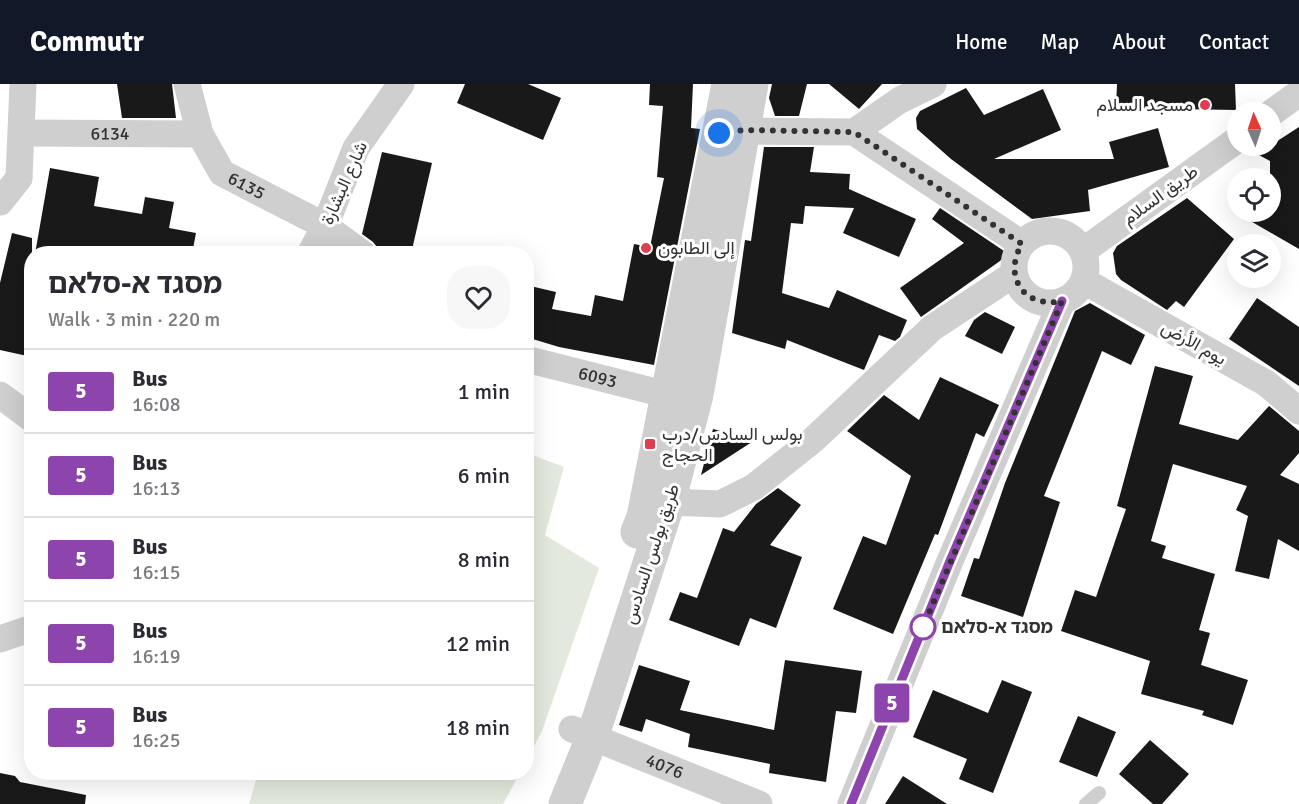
<!DOCTYPE html>
<meta charset="utf-8">
<style>
body{margin:0;font-family:Signika,Vazirmatn,"Noto Sans Hebrew",sans-serif;background:#f7f7f7;color:#2b2b33;height:100vh;display:flex;flex-direction:column;font-size:22px;white-space:nowrap}
*{box-sizing:border-box;margin:0}
p{font-size:20px;color:#7c7c81}
.icon{flex:none;width:33px;height:33px;fill:none;stroke:currentColor;stroke-width:2;stroke-linecap:round;stroke-linejoin:round}
.map{position:relative;flex:1;overflow:hidden}
.sheet{position:absolute;left:24px;top:162px;width:510px;height:534px;display:flex;flex-direction:column;background:#fff;border-radius:24px;box-shadow:0 6px 24px #0002}
.sheet>*{flex:none}
.badge{padding:0 12px;border-radius:4px;font-size:21px;line-height:39px}
.needle{width:39px;rotate:357deg}
.fabs{position:absolute;left:1227px;top:18px;display:grid;gap:12px}
.fabs a{display:grid;place-items:center;width:54px;height:54px;border-radius:50%;background:#fff;box-shadow:0 6px 24px #0002;font-size:30px}
.you{position:absolute;width:30px;height:30px;margin:-15px;border:4px solid #fff;border-radius:50%;background:#1a73e8;box-shadow:0 0 0 9px #1a73e833}
.map>.badge{position:absolute;translate:-50% -50%;box-shadow:0 0 0 3px #fff}
.round{display:grid;place-items:center;flex:none;width:63px;height:63px;border-radius:24px;background:#f7f7f7}
.head{display:flex;align-items:center;justify-content:space-between;height:102px;padding:0 24px}
h1{font-size:28px;font-weight:700;line-height:45px}
ul{padding:0;list-style:none}
li{display:flex;align-items:center;gap:18px;height:84px;padding:0 24px;border-top:2px solid #e1e1e2}
li div{flex:1}
li b{display:block;font-size:22px}
li em{font-style:normal}
li .badge{min-width:66px;font-weight:700;text-align:center}
header{display:flex;align-items:center;gap:36px;box-sizing:border-box;height:84px;padding:0 30px;background:#111827;color:#fff}
header strong{font-size:28px}
nav{display:flex;gap:33px;margin-inline-start:auto;font-size:21px}
.map>svg:first-child{display:block}
.green{fill:#e3e9dc}
.building{fill:#191919}
.lines{fill:none;stroke-linecap:round;stroke-linejoin:round}
.service{stroke:#cfcfcf;stroke-width:14}
.minor{stroke:#cfcfcf;stroke-width:27}
.tertiary{stroke:#cfcfcf;stroke-width:33}
.line-casing{stroke:#fff;stroke-width:14}
.line{stroke:#8e44ad;stroke-width:9}
.walk{stroke:#323232;stroke-width:6;stroke-dasharray:0 10.8}
.poi-dot{fill:#e13d51;stroke:#fff;stroke-width:2}
.stop-dot{fill:#fff;stroke:#8e44ad;stroke-width:3}
.labels{text-anchor:middle;dominant-baseline:central;stroke-width:6;stroke-linejoin:round;paint-order:stroke}
.poi-label{font-size:18px;fill:#323232;stroke:#fff;text-anchor:start}
.street-label{font-size:18px;fill:#323232;stroke:#fff}
.stop-label{font-size:18px;font-weight:bold;fill:#323232;stroke:#fff;text-anchor:start}
</style>
<header>
<strong>Commutr</strong>
<nav><a>Home</a><a>Map</a><a>About</a><a>Contact</a></nav>
</header>
<div class="map">
<svg width="1299" height="720" viewBox="0 0 1299 720">
<rect width="100%" height="100%" fill="#fff"/>
<path class="green" d="M 527,369 L 564,383 L 545,451 L 599,484 L 542,647 L 527,676 Z
M 258,689 L 258,688 L 520,689 L 503,720 L 249,720 Z"/>
<path class="building" d="M 117,0 L 172,0 L 176,34 L 122,34 Z
M 465,0 L 528,0 L 561,14 L 543,56 L 457,19 Z
M 650,0 L 693,0 L 691,44 L 700,45 L 654,281 L 559,263 L 526,253 L 526,201 L 556,208 L 552,225 L 591,232 L 595,211 L 623,217 L 634,160 L 650,163 L 664,94 L 657,93 L 663,22 L 649,21 Z
M 772,0 L 807,0 L 799,32 L 775,32 L 769,14 Z
M 829,0 L 882,0 L 859,25 Z
M 1117,0 L 1235,0 L 1236,26 L 1116,24 Z
M 966,4 L 984,31 L 1043,5 L 1061,46 L 994,75 L 1114,75 L 1109,58 L 1158,44 L 1169,83 L 1088,106 L 1090,127 L 1032,135 L 951,75 L 917,45 L 916,34 L 920,27 Z
M 1299,43 L 1299,165 L 1235,128 L 1270,128 L 1270,77 L 1257,70 Z
M 764,63 L 814,63 L 810,88 L 850,90 L 849,105 L 916,135 L 899,173 L 843,149 L 854,124 L 805,122 L 803,140 L 791,139 L 782,209 L 829,224 L 837,206 L 907,236 L 900,253 L 895,257 L 879,251 L 864,286 L 787,256 L 785,265 L 732,249 L 745,156 L 751,157 Z
M 382,68 L 432,79 L 411,170 L 378,170 L 377,163 L 373,158 L 362,150 Z
M 50,84 L 99,93 L 94,122 L 142,130 L 145,113 L 174,118 L 169,144 L 196,149 L 192,170 L 35,170 Z
M 1187,114 L 1234,155 L 1184,223 L 1176,217 L 1167,226 L 1121,196 L 1116,190 L 1113,169 L 1117,162 Z
M 940,124 L 1007,169 L 1000,177 L 921,233 L 900,204 L 964,159 L 932,135 Z
M 12,149 L 32,154 L 32,273 L 0,266 L 0,199 Z
M 1257,214 L 1299,243 L 1299,302 L 1229,255 Z
M 1090,219 L 1145,251 L 1131,281 L 1102,267 L 1044,412 L 1060,418 L 1023,533 L 961,512 L 974,474 L 979,475 L 1005,399 L 1075,227 Z
M 985,228 L 1015,243 L 1002,270 L 965,252 L 974,236 Z
M 1155,282 L 1193,292 L 1179,340 L 1238,356 L 1269,322 L 1299,347 L 1299,369 L 1280,391 L 1299,400 L 1299,467 L 1278,455 L 1269,495 L 1235,487 L 1248,432 L 1236,426 L 1247,402 L 1173,380 L 1151,457 L 1166,462 L 1162,474 L 1215,490 L 1199,546 L 1210,549 L 1201,581 L 1248,596 L 1233,641 L 1202,631 L 1204,627 L 1141,610 L 1150,577 L 1061,547 L 1075,506 L 1096,513 L 1126,425 L 1117,422 Z
M 940,293 L 999,321 L 984,353 L 976,349 L 938,451 L 935,450 L 893,550 L 833,525 L 863,452 L 886,461 L 911,392 L 847,347 L 884,311 L 919,336 Z
M 713,345 L 755,356 L 701,391 Z
M 778,404 L 801,421 L 770,461 L 802,473 L 776,544 L 750,534 L 739,562 L 669,536 L 680,508 L 697,514 L 723,444 L 734,448 L 756,420 Z
M 785,576 L 862,587 L 856,629 L 836,627 L 826,698 L 769,689 L 770,680 L 688,663 L 690,650 L 646,635 L 642,648 L 619,641 L 639,581 L 690,597 L 680,626 L 774,646 Z
M 1002,596 L 1032,608 L 993,709 L 959,695 L 967,675 L 913,653 L 933,606 L 988,629 Z
M 1078,632 L 1116,648 L 1097,693 L 1059,678 Z
M 1150,656 L 1189,690 L 1162,720 L 1153,720 L 1119,690 Z
M 0,689 L 15,692 L 20,698 L 86,711 L 85,720 L 0,720 Z
M 903,692 L 947,720 L 885,720 Z"/>
<g class="lines">
<path class="service" d="M 1086,720 L 1099,709"/>
<g class="minor">
<path id="s1" d="M 187,0 L 200,50 L 222,89 L 325,142 L 363,170"/>
<path d="M 1270,30 L 1299,9"/>
<path d="M 723,48 L 744,47 L 854,48 L 1022,160"/>
<path d="M 854,48 L 900,16 L 933,0"/>
<path id="s2" d="M 22,49 L 200,50"/>
<path d="M 19,94 L 23,0"/>
<path d="M 0,118 L 19,94"/>
<circle cx="1050" cy="183" r="36"/>
<path d="M 1083,167 L 1238,55"/>
<path d="M 310,170 L 325,142 L 356,64 L 401,0"/>
<path d="M 1084,197 L 1266,299 L 1299,327"/>
<path id="s3" d="M 526,275 L 668,311"/>
<path d="M 0,311 L 32,335"/>
<path d="M 652,428 L 669,418 L 720,420 L 754,403 L 813,356 L 932,244 L 1014,190"/>
<path d="M 0,555 L 32,544"/>
<path id="s4" d="M 572,645 L 759,720"/>
<path d="M 851,720 L 950,477 L 1062,217"/>
</g>
<path class="tertiary" d="M 637,448 L 643,433 L 728,0
M 565,720 L 592,654 L 669,418 L 697,311 L 752,0"/>
</g>
<g class="lines">
<defs>
<path id="line" d="M 851,720 L 950,477 L 1062,217"/>
</defs>
<use href="#line" class="line-casing"/>
<use href="#line" class="line"/>
<path class="walk" d="M 719,49 L 744,46 L 854,48 L 1022,160 C 1002,193 1025,225 1062,217 L 923,543"/>
</g>
<g class="poi-dot">
<circle cx="1205" cy="21" r="6"/>
<circle cx="646" cy="164" r="6"/>
<rect x="644" y="354" width="12" height="12" rx="3"/>
</g>
<circle class="stop-dot" cx="923" cy="543" r="12"/>
<g class="labels">
<g class="poi-label">
<text x="1193" y="21" text-anchor="end">مسجد السلام</text>
<text x="658" y="164">إلى الطابون</text>
<text x="662" y="350">بولس السادس/درب<tspan x="662" dy="21">الحجاج</tspan></text>
</g>
<g class="street-label">
<text stroke="none"><textPath href="#s2" startOffset="88">6134</textPath></text>
<text transform="translate(344 99) rotate(-66)">شارع البشارة</text>
<text stroke="none"><textPath href="#s1" startOffset="124">6135</textPath></text>
<text transform="translate(1160 111) rotate(-36)">طريق السلام</text>
<text transform="translate(1194 259) rotate(29)">يوم الأرض</text>
<text stroke="none"><textPath href="#s3" startOffset="74">6093</textPath></text>
<text transform="translate(651 470) rotate(-72)">طريق بولس السادس</text>
<text stroke="none"><textPath href="#s4" startOffset="100">4076</textPath></text>
</g>
<g class="stop-label">
<text x="941" y="543">מסגד א-סלאם</text>
</g>
</g>
</svg>
<div class="fabs">
<a><svg class="needle" viewBox="-14 -14 28 28"><path d="M0-13l5 13h-10z" fill="#e53935"/><path d="M0 13l5-13h-10z" fill="#7c7c81"/></svg></a>
<a><svg class="icon" aria-label="locate" viewBox="0 0 24 24"><circle cx="12" cy="12" r="6"/><path d="M12 2v4M12 18v4M2 12h4M18 12h4"/></svg></a>
<a><svg class="icon" aria-label="layers" viewBox="0 0 24 24"><path d="M12 4l9 5-9 5-9-5zM3 14l9 5 9-5"/></svg></a>
</div>
<div class="you" style="left:719px;top:49px"></div>
<b class="badge" style="left:892px;top:619px;background:#8e44ad;color:#fff">5</b>
<section class="sheet">
<div class="head"><div><h1>מסגד א-סלאם</h1><p>Walk · 3 min · 220 m</p></div><a class="round"><svg class="icon" aria-label="heart" viewBox="0 0 24 24"><path d="M12 20l-8-8c-3-5 5-10 8-4 3-6 11-1 8 4z"/></svg></a></div>
<ul>
<li><span class="badge" style="background:#8e44ad;color:#fff">5</span><div><b>Bus</b><p>16:08</p></div><em>1 min</em></li>
<li><span class="badge" style="background:#8e44ad;color:#fff">5</span><div><b>Bus</b><p>16:13</p></div><em>6 min</em></li>
<li><span class="badge" style="background:#8e44ad;color:#fff">5</span><div><b>Bus</b><p>16:15</p></div><em>8 min</em></li>
<li><span class="badge" style="background:#8e44ad;color:#fff">5</span><div><b>Bus</b><p>16:19</p></div><em>12 min</em></li>
<li><span class="badge" style="background:#8e44ad;color:#fff">5</span><div><b>Bus</b><p>16:25</p></div><em>18 min</em></li>
</ul>
</section>
</div>
